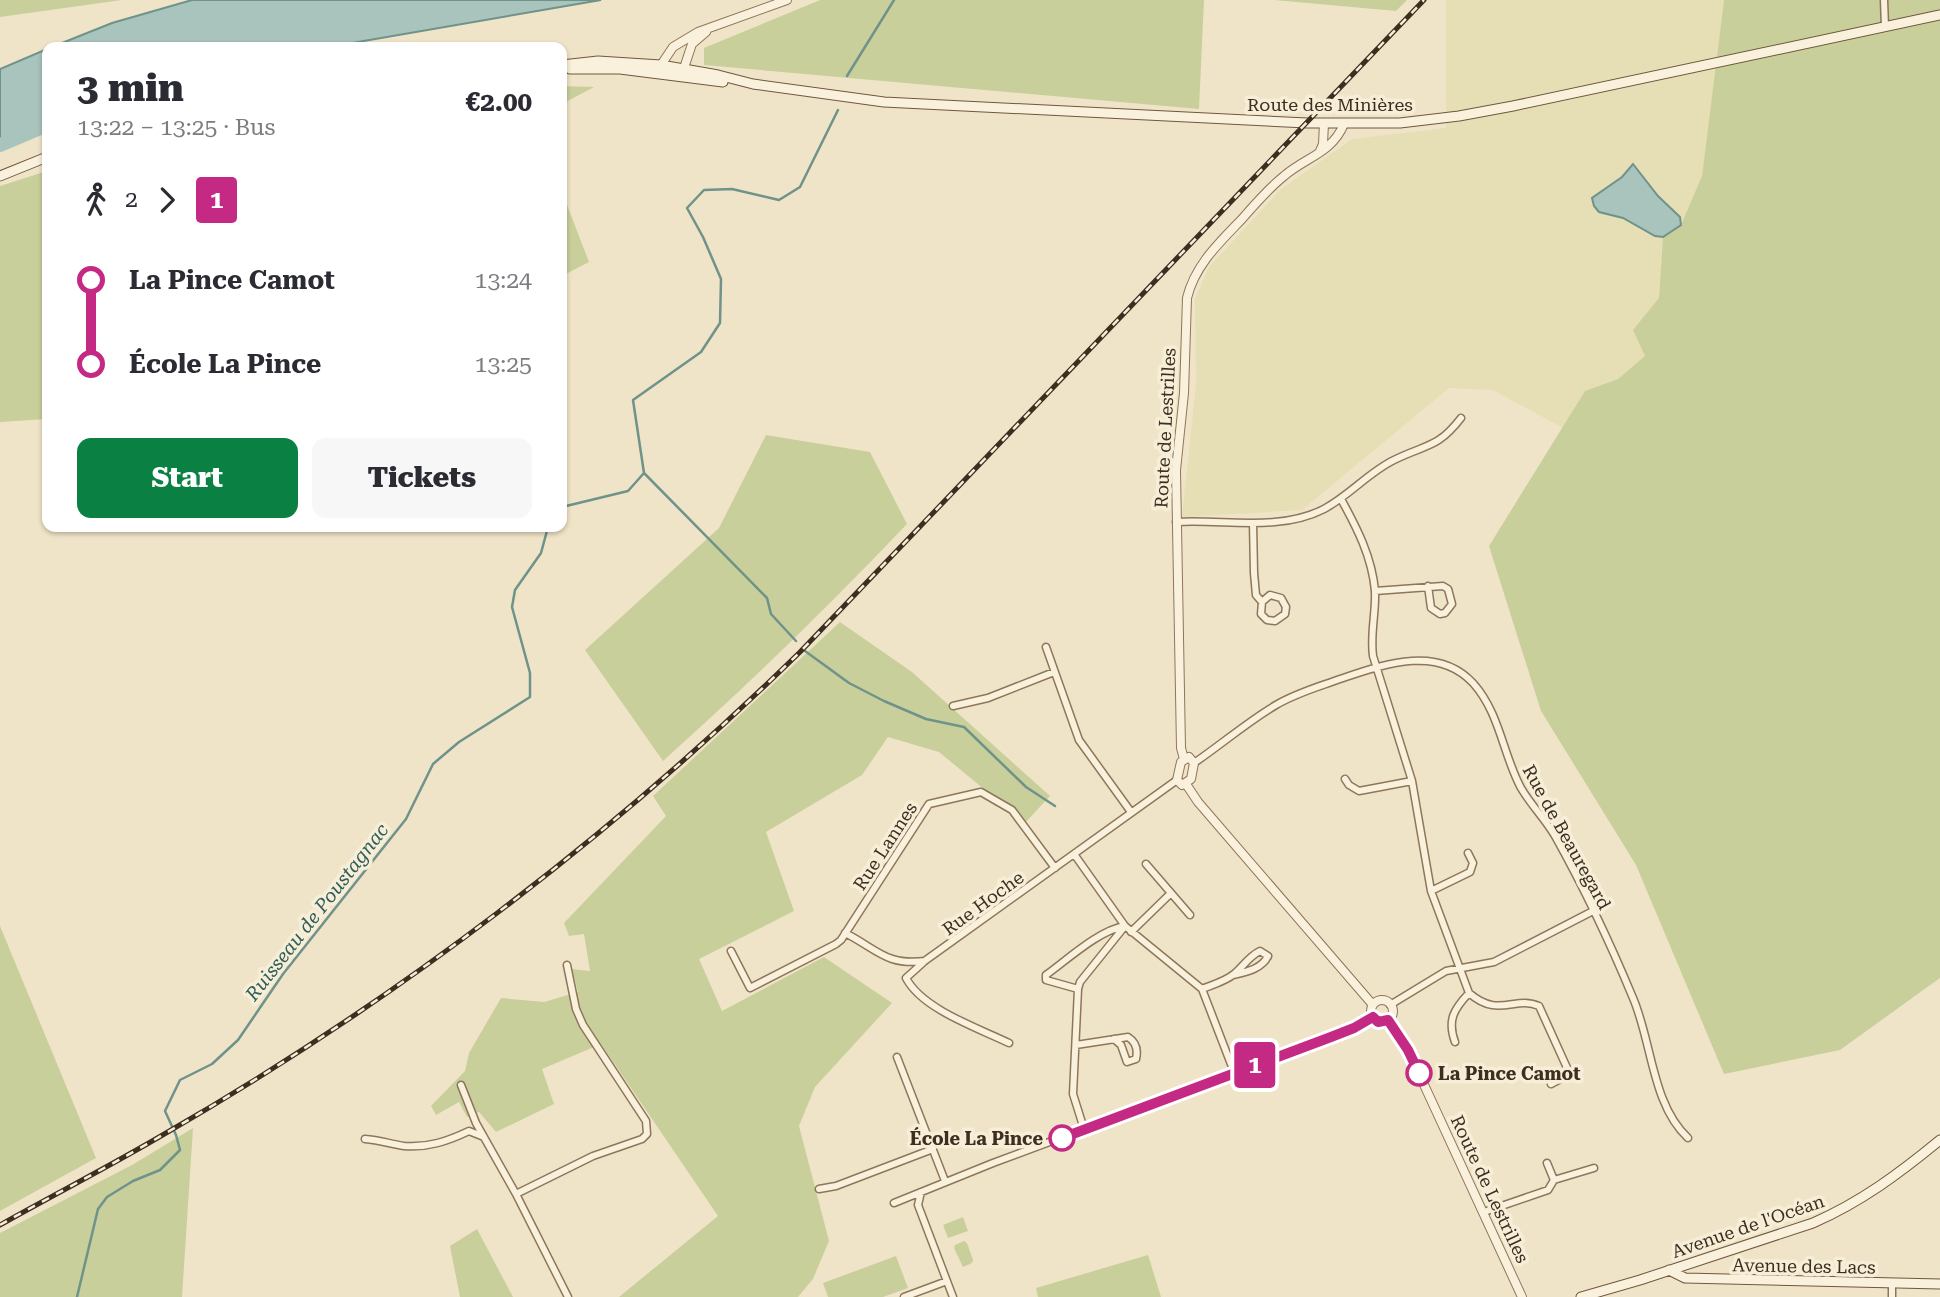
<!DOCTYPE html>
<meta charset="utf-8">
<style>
body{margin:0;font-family:"Roboto Serif",serif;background:#f7f7f7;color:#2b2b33;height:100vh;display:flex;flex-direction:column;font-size:26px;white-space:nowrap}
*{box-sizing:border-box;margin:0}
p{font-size:23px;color:#7c7c81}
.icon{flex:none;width:38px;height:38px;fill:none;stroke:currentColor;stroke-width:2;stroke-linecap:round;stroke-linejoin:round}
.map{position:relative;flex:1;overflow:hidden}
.details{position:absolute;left:42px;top:42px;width:525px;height:490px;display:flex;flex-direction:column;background:#fff;border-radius:14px;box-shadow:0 2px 5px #0004}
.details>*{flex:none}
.badge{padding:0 14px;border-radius:5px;font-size:24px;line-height:46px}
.map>.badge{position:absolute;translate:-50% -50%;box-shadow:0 0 0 4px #fff}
.legs{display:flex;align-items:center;gap:10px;height:77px;padding:0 35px;font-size:23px}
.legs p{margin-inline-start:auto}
.summary{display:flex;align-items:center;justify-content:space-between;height:119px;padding:0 35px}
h1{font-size:38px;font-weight:800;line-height:52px}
.button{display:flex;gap:14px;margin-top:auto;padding:14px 35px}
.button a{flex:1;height:80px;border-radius:14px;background:#0b8043;color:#fff;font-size:28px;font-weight:800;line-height:80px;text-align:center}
.button a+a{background:#f7f7f7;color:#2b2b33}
ul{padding:0 35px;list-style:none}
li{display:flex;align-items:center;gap:24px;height:84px;font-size:26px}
li i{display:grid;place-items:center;width:10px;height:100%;margin:0 9px;background:currentColor}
li i::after{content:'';width:18px;height:18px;margin:-9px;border:5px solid;border-radius:50%;background:#fff}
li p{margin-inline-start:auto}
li:first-child i{background:linear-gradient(#0000 50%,currentColor 0)}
li:last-child i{background:linear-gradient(currentColor 50%,#0000 0)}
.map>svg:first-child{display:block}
.farmland{fill:#e6deb5}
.green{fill:#c9cf9b}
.water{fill:#a9c4bc;stroke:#6f938a;stroke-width:2}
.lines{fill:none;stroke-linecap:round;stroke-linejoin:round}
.stream{stroke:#6f938a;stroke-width:2.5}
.river{stroke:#a9c4bc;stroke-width:14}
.minor-casing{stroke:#8d765c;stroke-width:9}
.tertiary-casing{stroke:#8d765c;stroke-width:10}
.secondary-casing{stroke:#6f573f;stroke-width:11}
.minor{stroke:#faf1dc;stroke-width:6}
.tertiary{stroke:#faf1dc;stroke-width:8}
.secondary{stroke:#faf1dc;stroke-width:9}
.rail-casing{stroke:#3d2e20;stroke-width:5}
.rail{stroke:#f7eed8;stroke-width:2.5;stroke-dasharray:8;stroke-linecap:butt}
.line-1-casing{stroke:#fff;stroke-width:16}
.line-1{stroke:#c42a84;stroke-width:10}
.stop-1-dot{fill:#fff;stroke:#c42a84;stroke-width:3.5}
.labels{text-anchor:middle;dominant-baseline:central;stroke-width:7;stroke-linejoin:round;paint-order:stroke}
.street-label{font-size:18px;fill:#3d2e20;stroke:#f7eed8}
.stop-label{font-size:18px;font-weight:bold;fill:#3d2e20;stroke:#f7eed8;text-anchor:start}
.water-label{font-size:19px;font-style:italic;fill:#2f5d5a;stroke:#f7eed8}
</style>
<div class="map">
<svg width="1940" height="1297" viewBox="0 0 1940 1297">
<rect width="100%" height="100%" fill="#f0e4c8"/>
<path class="farmland" d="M 1446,0 L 1724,0 L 1702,176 L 1681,225 L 1663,237 L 1659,299 L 1633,330 L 1645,356 L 1618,379 L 1585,391 L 1563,428 L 1493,390 L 1449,388 L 1302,510 L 1182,517 L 1196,385 L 1195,299 L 1209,267 L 1280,190 L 1352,139 L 1446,128 Z"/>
<path class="green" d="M 0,0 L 122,0 L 0,17 Z
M 820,0 L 1204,0 L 1199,109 L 704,65 L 704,48 Z
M 1274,0 L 1407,0 L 1396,11 Z
M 1724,0 L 1940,0 L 1940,978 L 1840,1050 L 1724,1074 L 1636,865 L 1541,711 L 1489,546 L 1585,391 L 1618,379 L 1645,356 L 1633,330 L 1659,298 L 1663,237 L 1681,225 L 1702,176 Z
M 562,86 L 594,87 L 562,104 Z
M 47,171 L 47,419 L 0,422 L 0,186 Z
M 562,192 L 589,262 L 562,276 Z
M 766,435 L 870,452 L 907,524 C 829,606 748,685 663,761 L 585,650 L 719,528 Z
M 840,622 L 912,672 L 1050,796 L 1025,823 L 939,752 L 888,737 L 862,775 L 766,832 L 794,911 L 699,959 L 722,1011 L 824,957 L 892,1003 L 815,1087 L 799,1126 L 829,1241 L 813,1279 L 798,1297 L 619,1297 L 718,1216 L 601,1044 L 542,1069 L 554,1104 L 496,1132 L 479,1112 L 467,1117 L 459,1102 L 436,1115 L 431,1106 L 465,1071 L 469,1053 L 501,998 L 544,1002 L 578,992 L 572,969 L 590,971 L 584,934 L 569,936 L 564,923 L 666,816 L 653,796 Z
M 0,926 L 96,1158 L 0,1211 Z
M 193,1128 L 182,1297 L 0,1297 L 0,1233 L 132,1165 Z
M 963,1217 L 968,1231 L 948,1238 L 943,1225 Z
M 477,1229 L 513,1297 L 460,1297 L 450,1246 Z
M 964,1241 L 967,1243 L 973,1260 L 972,1263 L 963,1267 L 954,1248 L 955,1245 Z
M 1148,1255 L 1161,1297 L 1038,1297 L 1036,1288 Z
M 896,1256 L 908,1288 L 883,1297 L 828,1297 L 823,1283 Z"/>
<path class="water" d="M 192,0 L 601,0 L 329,47 L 52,47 L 112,23 Z
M 47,49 L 47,125 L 0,145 L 0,69 Z
M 1633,164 L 1658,196 L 1680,217 L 1681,225 L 1663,237 L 1655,236 L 1623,218 L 1599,212 L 1594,206 L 1592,198 L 1622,177 Z"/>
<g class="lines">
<path class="stream" d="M 847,76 L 894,0
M 644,473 L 767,598 L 771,614 L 796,641
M 562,507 L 628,491 L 644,473 L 633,400 L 701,352 L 720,323 L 721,279 L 703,237 L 687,208 L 704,190 L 732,189 L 779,200 L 800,187 L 838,110
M 805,651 L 849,683 L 884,701 L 926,719 L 964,727 L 1026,787 L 1055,806
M 77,1297 L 98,1209 L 107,1197 L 133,1181 L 160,1170 L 180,1150 L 176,1135 L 165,1111 L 180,1080 L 212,1064 L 238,1040 L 283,974 L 406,819 L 433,764 L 459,742 L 530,697 L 530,673 L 512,607 L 515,590 L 541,553 L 548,527"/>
<path class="river" d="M 0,145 L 47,125"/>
<defs>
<path id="minor" d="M 1884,0 L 1885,27
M 1341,499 C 1357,528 1372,557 1375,591 C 1376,613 1370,634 1373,656 L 1412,781 L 1431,891 L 1469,993 C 1499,1019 1515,995 1539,1006 L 1568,1070 L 1564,1077 L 1551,1084
M 1176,522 C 1225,519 1279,532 1324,509 C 1350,495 1369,472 1394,460 C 1426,444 1437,449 1461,418
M 1253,523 L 1254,573 L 1256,595 L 1262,602 L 1261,614 L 1267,620 L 1275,621 L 1285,614 L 1286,607 L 1281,598 L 1270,595 L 1262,602
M 1375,591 L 1443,586 L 1448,589 L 1452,604 L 1445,613 L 1440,614 L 1431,608 L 1428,586
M 1046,647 L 1079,740 L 1131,812
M 953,706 L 988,698 L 1054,672
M 1194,763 C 1222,744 1247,722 1276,705 C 1296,693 1318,687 1340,679 C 1382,665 1437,644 1473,683 C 1500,713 1503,755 1521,788 C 1531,805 1545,819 1555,836 C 1583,886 1611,945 1633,998 C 1652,1042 1652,1105 1688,1138
M 1345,779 L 1349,785 L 1359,791 L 1412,781
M 1074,854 L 1125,926 L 1202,989 L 1234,1072
M 1146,864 L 1190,915
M 1431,891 L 1470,872 L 1473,863 L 1468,853
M 1131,932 L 1170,894
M 845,933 C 877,949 886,966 925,961
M 731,951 L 750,988 L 836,944 L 841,940 L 929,804 L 981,792 L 1012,810 L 1055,868
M 1078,989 L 1046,980 L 1046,975 C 1067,960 1099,930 1125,926 L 1080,982 L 1078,989 L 1073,1094 L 1084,1129
M 1202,989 C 1212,985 1226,981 1234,974 C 1244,966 1248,957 1260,951 L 1268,956 C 1262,969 1246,972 1233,975
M 1390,1005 L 1446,971 L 1494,962 L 1593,911
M 1455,1042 C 1447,1020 1454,1009 1469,993
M 1009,1043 C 978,1028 922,1009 906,978 L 926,960 L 1177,780
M 1076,1045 L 1128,1037 C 1136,1042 1138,1050 1136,1059 L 1127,1062 L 1121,1045 L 1114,1039
M 897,1057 L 945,1181
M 461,1085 L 476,1123 L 516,1194 L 568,1297
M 365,1139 C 379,1140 391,1144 404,1146 C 428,1148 448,1141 469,1131 L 484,1137
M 1547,1163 L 1554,1180
M 819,1189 L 836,1186 L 933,1149
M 921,1192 L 918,1205 L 953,1297
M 516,1194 L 593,1156 L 642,1139 L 647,1134 L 646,1121 L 583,1025 L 576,1009 L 567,965
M 894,1203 L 993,1163 L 1331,1037 L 1354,1028 L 1373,1018
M 1484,1212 L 1548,1190 L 1554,1180 L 1594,1168
M 904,1297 L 947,1281
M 1892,1297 L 1892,1283"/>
<path id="tertiary" d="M 661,65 L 673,47 L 698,32 L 787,0
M 684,68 L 692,44 L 706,32
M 1320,151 L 1323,144 L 1324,123
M 1189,757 L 1194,763 L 1191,779 L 1182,785 L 1177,780 L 1181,762 Z
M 1184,759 L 1181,748 L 1176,470 L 1184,393 L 1187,298 C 1195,265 1219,243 1242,219 C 1255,204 1269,188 1284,176 C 1306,157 1332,153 1344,124
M 1186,784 L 1198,802 L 1373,1005
M1371 1011a11 11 0 1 1 22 0a11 11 0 1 1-22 0Z
M 1388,1020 L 1408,1050 L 1522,1297"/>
<path id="secondary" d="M 562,65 L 598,61 L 661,65 L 718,75 L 753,84 L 884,102 L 1307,123 L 1400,123 L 1459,116 L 1513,106 L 1940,15
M 570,69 L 620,69 L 723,82
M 0,176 L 47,157
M 1669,1270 L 1685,1278 L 1940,1284
M 1581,1297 L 1640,1280 L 1813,1223 C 1861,1202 1900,1173 1940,1140"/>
</defs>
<use href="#minor" class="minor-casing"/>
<use href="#tertiary" class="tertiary-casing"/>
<use href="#secondary" class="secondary-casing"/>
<use href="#minor" class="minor"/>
<use href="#tertiary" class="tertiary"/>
<use href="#secondary" class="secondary"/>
<defs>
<path id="rail" d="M 0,1225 C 55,1194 112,1165 166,1133 C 395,1001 611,837 800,652 L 1424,0"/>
</defs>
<use href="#rail" class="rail-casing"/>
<use href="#rail" class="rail"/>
</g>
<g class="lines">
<defs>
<path id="line-1" d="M 1062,1138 L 1331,1037 L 1354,1028 L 1373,1017 L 1378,1022 L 1388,1020 L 1408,1050 L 1419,1073"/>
</defs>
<use href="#line-1" class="line-1-casing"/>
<use href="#line-1" class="line-1"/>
</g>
<g class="stop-1-dot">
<circle cx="1419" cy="1073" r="12"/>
<circle cx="1062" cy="1138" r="12"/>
</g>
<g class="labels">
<g class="street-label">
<text x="1330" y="104">Route des Minières</text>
<text transform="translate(1165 428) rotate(-87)">Route de Lestrilles</text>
<text transform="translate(1567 837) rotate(61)">Rue de Beauregard</text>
<text transform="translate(885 846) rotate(-57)">Rue Lannes</text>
<text transform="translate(983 903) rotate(-36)">Rue Hoche</text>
<text transform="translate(1490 1189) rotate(65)">Route de Lestrilles</text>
<text transform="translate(1748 1226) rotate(-19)">Avenue de l'Océan</text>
<text transform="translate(1804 1266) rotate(1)">Avenue des Lacs</text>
</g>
<g class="stop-label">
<text x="1438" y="1073">La Pince Camot</text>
<text x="1043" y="1138" text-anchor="end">École La Pince</text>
</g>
<g class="water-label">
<text transform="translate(317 912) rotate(-52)">Ruisseau de Poustagnac</text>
</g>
</g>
</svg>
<b class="badge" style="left:1255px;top:1065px;background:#c42a84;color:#fff">1</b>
<section class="details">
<div class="summary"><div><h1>3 min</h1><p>13:22 – 13:25 · Bus</p></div><b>€2.00</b></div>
<div class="legs"><svg class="icon" aria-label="walk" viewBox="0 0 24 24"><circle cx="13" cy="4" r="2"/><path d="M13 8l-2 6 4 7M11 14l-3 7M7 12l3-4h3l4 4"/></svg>2<svg class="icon" aria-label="forward" viewBox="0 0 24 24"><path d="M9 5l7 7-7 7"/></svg><b class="badge" style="background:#c42a84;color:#fff">1</b></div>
<ul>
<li><i style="color:#c42a84"></i><b>La Pince Camot</b><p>13:24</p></li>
<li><i style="color:#c42a84"></i><b>École La Pince</b><p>13:25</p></li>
</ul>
<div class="button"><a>Start</a><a>Tickets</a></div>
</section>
</div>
